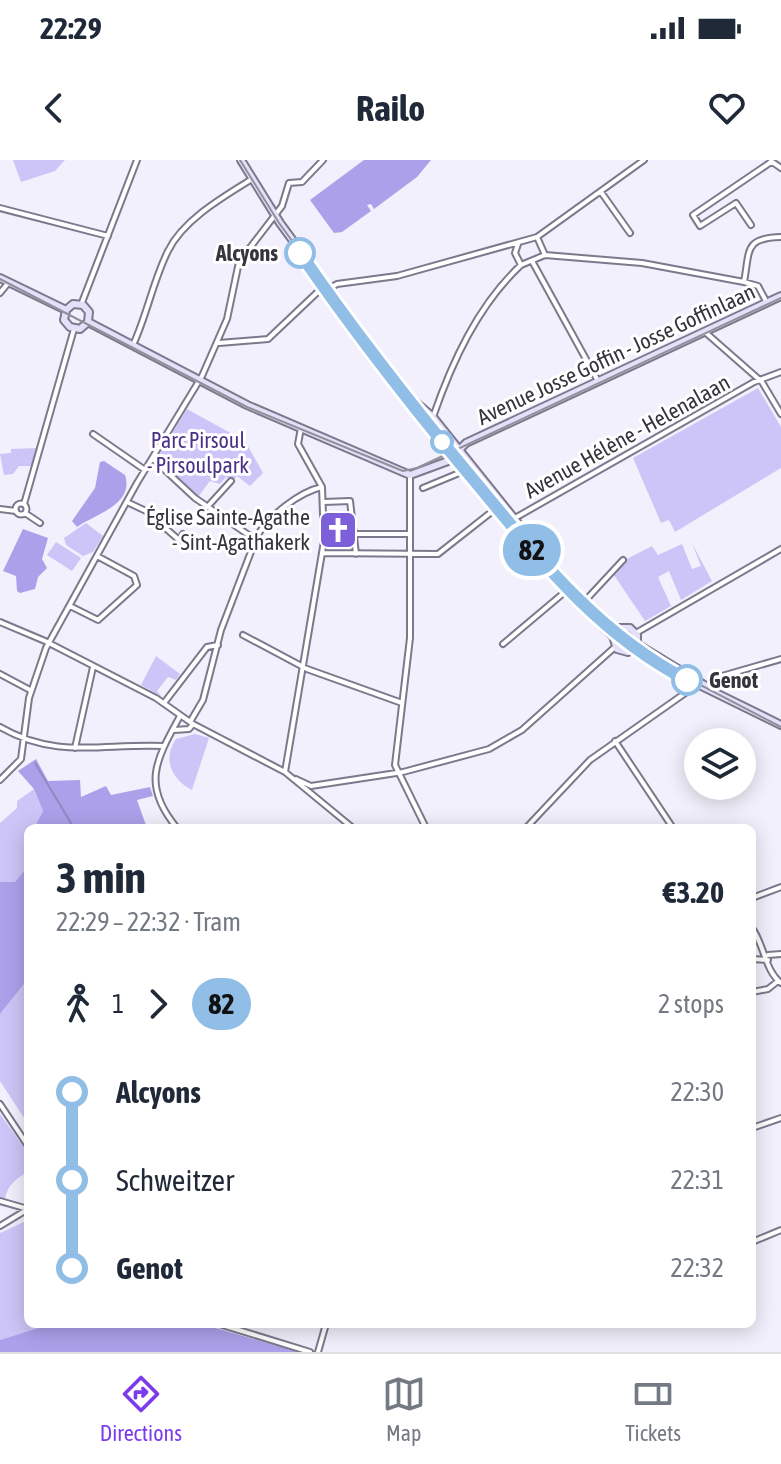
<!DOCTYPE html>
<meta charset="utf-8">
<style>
body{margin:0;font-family:"Asap Condensed",sans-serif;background:#f2f2f3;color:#1f2937;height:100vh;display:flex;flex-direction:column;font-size:30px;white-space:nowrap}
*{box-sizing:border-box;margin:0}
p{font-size:26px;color:#747a83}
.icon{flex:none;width:44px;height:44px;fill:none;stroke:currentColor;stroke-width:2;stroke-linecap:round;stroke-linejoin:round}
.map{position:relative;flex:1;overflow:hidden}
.panel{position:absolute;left:24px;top:664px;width:732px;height:504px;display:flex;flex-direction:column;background:#fff;border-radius:12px;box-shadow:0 4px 20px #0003}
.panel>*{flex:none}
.badge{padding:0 16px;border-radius:26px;font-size:28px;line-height:52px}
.tools{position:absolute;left:684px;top:568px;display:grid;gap:16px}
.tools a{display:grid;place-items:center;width:72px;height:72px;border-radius:50%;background:#fff;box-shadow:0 4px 20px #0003;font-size:40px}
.map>.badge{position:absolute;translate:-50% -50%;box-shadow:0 0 0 4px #fff}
.legs{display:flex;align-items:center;gap:12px;height:88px;padding:0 32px;font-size:26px}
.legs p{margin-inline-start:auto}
.head{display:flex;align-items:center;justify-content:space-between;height:136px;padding:0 32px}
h1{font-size:44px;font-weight:700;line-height:60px}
ul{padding:0 32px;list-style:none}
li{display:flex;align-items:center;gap:28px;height:88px;font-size:30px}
li i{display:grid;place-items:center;width:12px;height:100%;margin:0 10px;background:currentColor}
li i::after{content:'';width:20px;height:20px;margin:-10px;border:6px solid;border-radius:50%;background:#fff}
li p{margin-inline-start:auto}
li:first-child i{background:linear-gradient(#0000 50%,currentColor 0)}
li:last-child i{background:linear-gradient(currentColor 50%,#0000 0)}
.status{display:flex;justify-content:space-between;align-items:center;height:56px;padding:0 40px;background:#fff;direction:ltr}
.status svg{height:22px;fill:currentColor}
header{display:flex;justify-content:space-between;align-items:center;height:104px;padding:0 32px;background:#fff;font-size:36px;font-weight:700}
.tab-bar{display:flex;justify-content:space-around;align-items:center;height:112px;border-top:2px solid #e0e1e3;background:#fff;font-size:22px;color:#747a83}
.tab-bar a{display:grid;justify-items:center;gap:4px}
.tab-bar .selected{color:#7c3aed}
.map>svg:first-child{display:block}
.green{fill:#cdc5f7}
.forest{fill:#ada0eb}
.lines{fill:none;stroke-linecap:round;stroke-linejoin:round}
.stream{stroke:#9288c0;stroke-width:2}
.street-casing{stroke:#7c798c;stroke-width:8}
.secondary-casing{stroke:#7c798c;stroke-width:10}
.street{stroke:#fff;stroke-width:4}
.secondary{stroke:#e5e0fa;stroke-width:6}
.tram{stroke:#91909a;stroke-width:2}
.line-1-casing{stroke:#fff;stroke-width:18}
.line-1{stroke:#91bee7;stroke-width:12}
.stop-1-dot{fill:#fff;stroke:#91bee7;stroke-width:4}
.labels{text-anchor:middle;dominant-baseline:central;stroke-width:6;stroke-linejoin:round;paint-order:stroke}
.stop-label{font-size:22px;font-weight:bold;fill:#36353d;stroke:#fff;text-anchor:end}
.street-label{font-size:22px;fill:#36353d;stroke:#fff}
.park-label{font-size:22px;fill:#4a3288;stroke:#fff}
.poi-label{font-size:22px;fill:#36353d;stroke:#fff;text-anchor:end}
</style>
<div class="status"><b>22:29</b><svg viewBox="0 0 49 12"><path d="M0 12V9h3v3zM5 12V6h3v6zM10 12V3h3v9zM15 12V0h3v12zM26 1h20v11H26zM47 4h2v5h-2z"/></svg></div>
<header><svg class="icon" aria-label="back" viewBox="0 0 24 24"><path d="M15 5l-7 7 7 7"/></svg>Railo<svg class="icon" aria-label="heart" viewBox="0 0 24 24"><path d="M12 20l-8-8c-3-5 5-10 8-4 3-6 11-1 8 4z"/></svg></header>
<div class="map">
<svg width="781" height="1192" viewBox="0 0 781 1192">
<rect width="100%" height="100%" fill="#f1f0fc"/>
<path class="green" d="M 13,0 L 65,0 L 55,11 L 21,22 Z
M 758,228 L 781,267 L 781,308 L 675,372 L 669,360 L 661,363 L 633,298 Z
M 187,249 L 245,281 L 263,313 L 250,326 L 237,316 L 233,321 L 226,317 L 220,324 L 210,321 L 198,337 L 160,303 L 163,299 L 158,297 Z
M 37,288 L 32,306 L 19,306 L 13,314 L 4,315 L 0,294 L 11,293 L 11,289 Z
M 86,363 L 103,376 L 93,392 L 83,396 L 66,385 L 64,378 Z
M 56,382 L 81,398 L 72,411 L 47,395 Z
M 692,383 L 712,421 L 681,440 L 669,411 L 658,417 L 671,446 L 645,461 L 614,415 L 623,401 L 652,386 L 658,395 L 682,384 L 692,409 L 701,406 Z
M 156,496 L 180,514 L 176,520 L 168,517 L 157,531 L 161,536 L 141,525 Z
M 195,574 L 209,578 L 192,630 C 172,620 162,599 176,579 Z
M 34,629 L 43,651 L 34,668 L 28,668 L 28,706 L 15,723 L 0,722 L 0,663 L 17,648 L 17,641 Z
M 28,819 L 28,964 L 0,921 L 0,854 Z
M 0,954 L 28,993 L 28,1012 C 16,1018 7,1026 5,1039 L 0,1039 Z
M 28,1060 L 28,1164 L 50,1164 L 0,1180 L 0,1073 Z"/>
<path class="forest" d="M 364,0 L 431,0 L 417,17 L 374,49 L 371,44 L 367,45 L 371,51 L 342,72 L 334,73 L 310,40 Z
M 104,301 L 125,315 C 135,345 93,355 77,367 L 72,361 L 95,328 L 100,302 Z
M 23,369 L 48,378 L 42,399 L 47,408 L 38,417 L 35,429 L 20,433 L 17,431 L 16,416 L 3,411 Z
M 36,599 L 48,621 L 80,620 L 81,637 L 106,626 L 111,635 L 150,627 L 153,636 L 137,640 L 147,668 L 34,668 L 43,651 L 34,629 L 18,611 Z
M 28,706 L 28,819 L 0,854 L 0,722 L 15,722 Z
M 50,1164 L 202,1164 L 298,1192 L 0,1192 L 0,1180 Z"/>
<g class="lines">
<path class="stream" d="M 35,603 L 74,668"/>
<defs>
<path id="street" d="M 771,1 L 781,8
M 601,32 L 630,73
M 0,48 L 108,76
M 751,65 L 736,43 L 700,66 L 693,55 L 771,2
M 518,84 L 515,93 L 521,105 L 545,95 L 537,77
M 545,95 L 642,103 L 744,122 L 758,126 L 766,141
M 532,101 L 598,221
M 744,122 C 750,90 744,78 781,77
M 328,129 L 337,124 L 397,116 L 537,77 L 644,0
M 0,133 L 9,122
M 81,145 L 137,0
M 705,172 L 762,222 L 781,254
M 219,183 L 268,179 L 325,125
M 133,185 C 147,155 153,121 168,91 C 183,60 223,37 252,19
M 433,257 C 452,202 478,145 521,105
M 93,274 L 145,310
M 153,299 L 195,338 L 256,380
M 410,315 L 410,478 L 395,605 L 426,668
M 423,328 L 464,311
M 127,342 L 146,351 L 179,380 L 183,374
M 324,342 L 350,341 L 356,394
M15.5 349a5.5 5.5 0 1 1 11 0a5.5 5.5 0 1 1-11 0Z
M 24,344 L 74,169
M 209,345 L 231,321
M 0,349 L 16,351
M 25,353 L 40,363
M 515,358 L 754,222 L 781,212
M 355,374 L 409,374
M 322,393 L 438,394 L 499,346
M 584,442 L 623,400
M 70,446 L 98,460 L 137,425 L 134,416 L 97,396
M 0,462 L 45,481 L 156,538 L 193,564 L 285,612 L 353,668
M 636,473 L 781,389
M 243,475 L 307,509 L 402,543
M 503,484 L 566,431
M 0,514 L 30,530
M 709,529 L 715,518 L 781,499
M 164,543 L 207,487 L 218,485
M 190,562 L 203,540 L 221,470 L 257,376 C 269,356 299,332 322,327
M 0,567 C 57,600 103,583 164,586
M 174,570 L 189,569 L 193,564
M 615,581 L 673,668
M 75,588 L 93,507
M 285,612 L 324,381 L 322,327 L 298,284 L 301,268
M 296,619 L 311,626 L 403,612 L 489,589 L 522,570 L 615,487
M 0,620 L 21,599 L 29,538 L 46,488 L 137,323 L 202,216 L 227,159 L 239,102 L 282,46 L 289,23 L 302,22 L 323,0
M 177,668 C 141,625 156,600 180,556
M 526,668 L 590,600 L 691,529 L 696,521
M 752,738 L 781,727
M 752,768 C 764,784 765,811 781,823
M 768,795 L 781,794
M 752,799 L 768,800
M 752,832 L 768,829 L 778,821
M 0,944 L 28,986
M 752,968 L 781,958
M 0,1041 L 28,1049
M 0,1066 L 28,1049
M 752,1082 L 781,1070
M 219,1164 L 310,1192
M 318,1192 L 326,1164"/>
<path id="secondary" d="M 241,0 L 280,63 L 414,246 L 570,436 L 613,476 L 617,489 L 628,492 L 637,484 L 637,475 L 630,468 L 619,468 L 613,476
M 0,118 L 66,150
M 66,150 L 64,160 L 70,167 L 80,169 L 88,162
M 66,150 L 73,144 L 83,145 L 89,152 L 88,162
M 88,162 L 247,245 L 410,315 L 448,301 L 466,283 L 781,136
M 413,240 L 433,257 L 577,437 L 615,472
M 637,484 L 706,526
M 634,488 L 669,510 L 781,565"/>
</defs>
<use href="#street" class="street-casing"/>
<use href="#secondary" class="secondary-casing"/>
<use href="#street" class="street"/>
<use href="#secondary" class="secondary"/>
<path class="tram" d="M 240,0 L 279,63 L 404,234 L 567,430 L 643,495 L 781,567
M 0,119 L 247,247 L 403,311 L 417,308 L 781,138"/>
</g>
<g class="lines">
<defs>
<path id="line-1" d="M 300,93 C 351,167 406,238 463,307 C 530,387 592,471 687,520"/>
</defs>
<use href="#line-1" class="line-1-casing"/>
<use href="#line-1" class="line-1"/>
</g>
<defs>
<symbol id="church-square" viewBox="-11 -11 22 22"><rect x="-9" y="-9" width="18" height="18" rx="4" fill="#7e5fda" stroke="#fff"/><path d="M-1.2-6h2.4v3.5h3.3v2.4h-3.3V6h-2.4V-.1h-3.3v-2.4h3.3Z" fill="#fff"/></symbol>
</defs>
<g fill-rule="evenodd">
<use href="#church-square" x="316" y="348" width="44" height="44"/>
</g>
<g class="stop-1-dot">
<circle cx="300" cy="93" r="14"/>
<circle cx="442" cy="282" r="10"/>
<circle cx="687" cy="520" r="14"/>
</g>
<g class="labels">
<g class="stop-label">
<text x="278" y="93">Alcyons</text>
<text x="709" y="520" text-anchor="start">Genot</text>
</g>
<g class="street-label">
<text transform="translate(616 194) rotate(-25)">Avenue Josse Goffin - Josse Goffinlaan</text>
<text transform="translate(627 276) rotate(-29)">Avenue Hélène - Helenalaan</text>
</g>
<g class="park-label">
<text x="198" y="280">Parc Pirsoul<tspan x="198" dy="25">- Pirsoulpark</tspan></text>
</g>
<g class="poi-label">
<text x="310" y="357">Église Sainte-Agathe<tspan x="310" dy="25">- Sint-Agathakerk</tspan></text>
</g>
</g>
</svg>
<div class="tools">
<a><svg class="icon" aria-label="layers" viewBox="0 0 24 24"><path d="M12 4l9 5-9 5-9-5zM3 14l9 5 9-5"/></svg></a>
</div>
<b class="badge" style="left:532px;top:390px;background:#91bee7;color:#111">82</b>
<section class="panel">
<div class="head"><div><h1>3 min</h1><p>22:29 – 22:32 · Tram</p></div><b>€3.20</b></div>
<div class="legs"><svg class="icon" aria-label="walk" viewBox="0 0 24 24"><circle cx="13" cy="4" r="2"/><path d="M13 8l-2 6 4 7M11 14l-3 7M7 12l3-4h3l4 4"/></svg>1<svg class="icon" aria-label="forward" viewBox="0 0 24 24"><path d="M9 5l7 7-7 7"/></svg><b class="badge" style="background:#91bee7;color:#111">82</b><p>2 stops</p></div>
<ul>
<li><i style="color:#91bee7"></i><b>Alcyons</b><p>22:30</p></li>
<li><i style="color:#91bee7"></i><span>Schweitzer</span><p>22:31</p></li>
<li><i style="color:#91bee7"></i><b>Genot</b><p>22:32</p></li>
</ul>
</section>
</div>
<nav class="tab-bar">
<a class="selected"><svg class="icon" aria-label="directions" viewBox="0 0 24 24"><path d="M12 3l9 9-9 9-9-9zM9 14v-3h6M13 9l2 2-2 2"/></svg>Directions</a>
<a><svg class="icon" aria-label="map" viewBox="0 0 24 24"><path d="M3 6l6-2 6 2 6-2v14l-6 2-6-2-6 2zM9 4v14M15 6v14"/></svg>Map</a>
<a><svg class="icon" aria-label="tickets" viewBox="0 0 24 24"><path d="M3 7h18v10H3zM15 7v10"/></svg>Tickets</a>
</nav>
